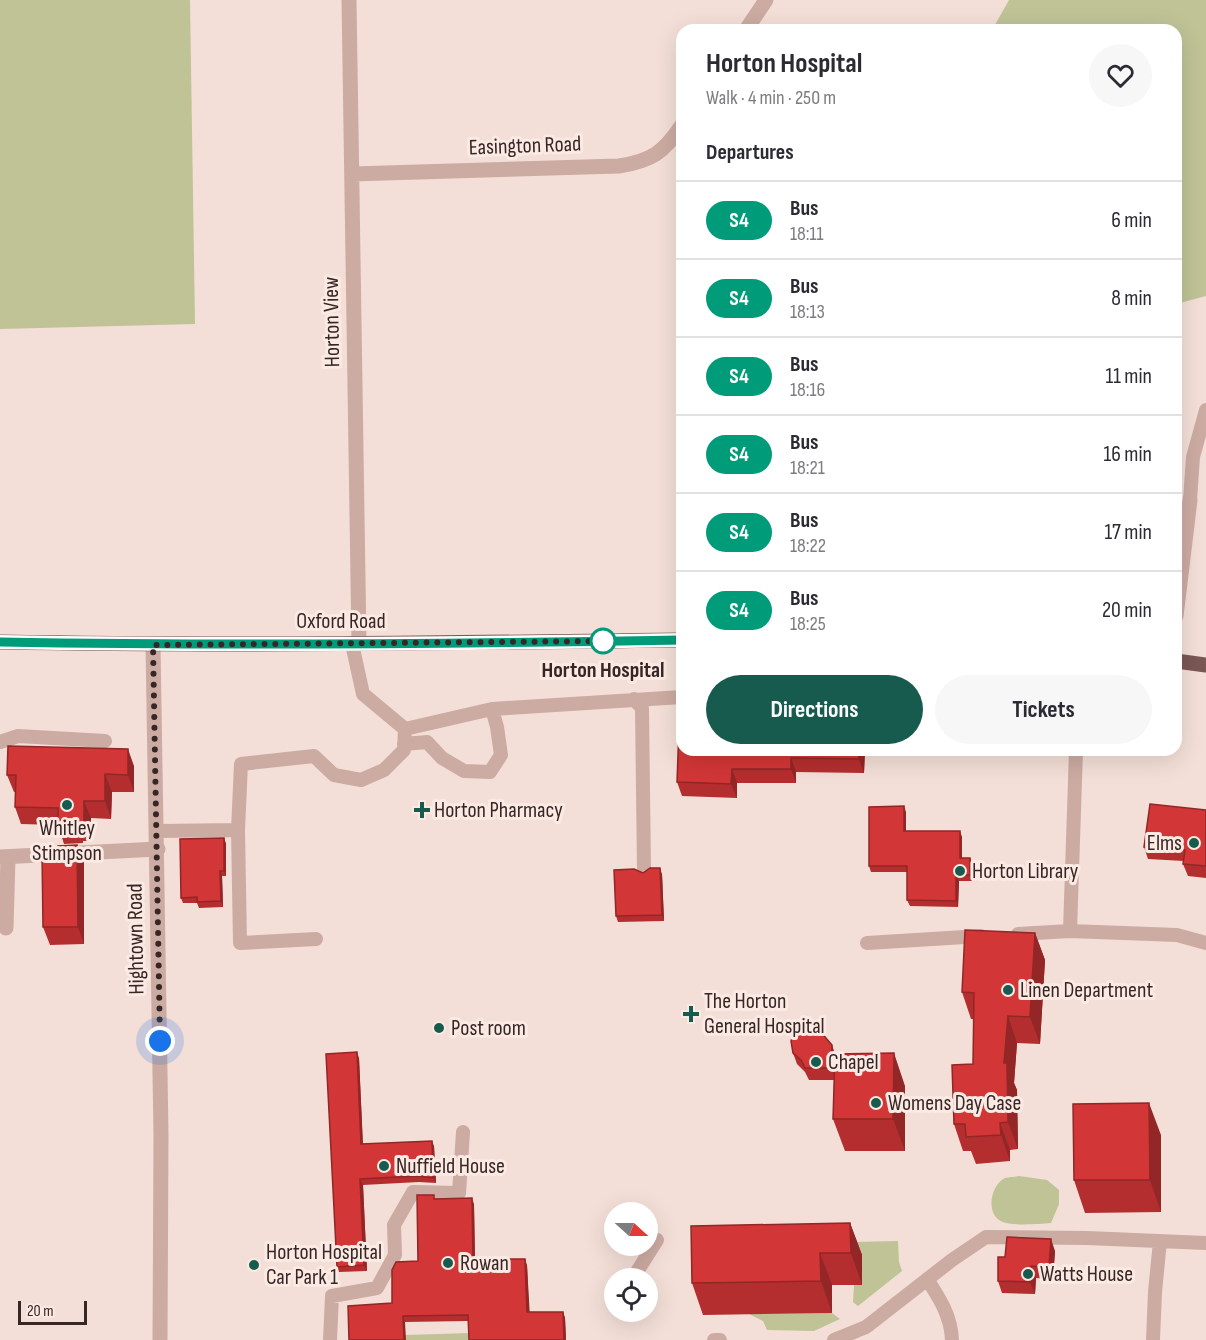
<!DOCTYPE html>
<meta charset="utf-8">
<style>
body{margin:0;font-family:"Sofia Sans Condensed",sans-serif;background:#f7f7f7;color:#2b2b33;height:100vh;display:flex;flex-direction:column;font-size:22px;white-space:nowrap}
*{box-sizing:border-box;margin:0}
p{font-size:20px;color:#7c7c81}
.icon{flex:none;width:33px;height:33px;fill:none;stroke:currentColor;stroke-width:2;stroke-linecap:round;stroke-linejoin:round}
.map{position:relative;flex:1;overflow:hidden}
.side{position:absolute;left:676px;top:24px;width:506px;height:732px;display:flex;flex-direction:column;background:#fff;border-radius:18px;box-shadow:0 6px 24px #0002}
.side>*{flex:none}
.badge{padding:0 12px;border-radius:20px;font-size:21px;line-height:39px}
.needle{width:39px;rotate:111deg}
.controls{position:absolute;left:604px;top:1202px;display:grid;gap:12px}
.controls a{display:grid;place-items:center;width:54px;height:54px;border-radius:50%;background:#fff;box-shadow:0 6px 24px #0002;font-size:30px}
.scale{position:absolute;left:18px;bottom:15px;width:69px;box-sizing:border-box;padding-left:6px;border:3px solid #362625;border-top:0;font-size:16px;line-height:21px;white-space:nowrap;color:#362625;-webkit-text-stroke:4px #fbeae3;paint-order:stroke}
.you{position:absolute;width:30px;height:30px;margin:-15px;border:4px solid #fff;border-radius:50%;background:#1a73e8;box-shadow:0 0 0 9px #1a73e833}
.map>.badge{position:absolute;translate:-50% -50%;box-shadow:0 0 0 3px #fff}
h2{padding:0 30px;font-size:22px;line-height:54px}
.round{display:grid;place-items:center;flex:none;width:63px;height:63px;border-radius:32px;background:#f7f7f7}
.overview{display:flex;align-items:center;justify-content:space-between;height:102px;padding:0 30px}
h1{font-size:28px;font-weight:700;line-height:45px}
.button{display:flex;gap:12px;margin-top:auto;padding:12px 30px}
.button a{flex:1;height:69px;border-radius:36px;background:#175b4f;color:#fff;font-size:24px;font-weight:700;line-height:69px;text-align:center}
.button a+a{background:#f7f7f7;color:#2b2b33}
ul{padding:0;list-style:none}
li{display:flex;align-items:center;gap:18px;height:78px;padding:0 30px;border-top:2px solid #e1e1e2}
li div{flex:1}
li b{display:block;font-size:22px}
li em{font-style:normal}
li .badge{min-width:66px;font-weight:700;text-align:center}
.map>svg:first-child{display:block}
.green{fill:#bfc396}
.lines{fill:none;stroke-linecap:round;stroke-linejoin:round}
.service{stroke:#ccaba2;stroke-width:14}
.minor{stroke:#ccaba2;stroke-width:15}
.tertiary{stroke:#ccaba2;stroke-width:15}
.primary{stroke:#7a5854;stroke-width:15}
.wall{fill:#b52e2f}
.shaded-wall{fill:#932626}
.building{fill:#d23637;stroke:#932626;stroke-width:1.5}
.line-casing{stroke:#fff;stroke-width:14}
.line{stroke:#009b79;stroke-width:9}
.walk{stroke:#362625;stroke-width:6;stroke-dasharray:0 10.8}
.stop-dot{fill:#fff;stroke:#009b79;stroke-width:3}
.poi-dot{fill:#175b4f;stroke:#fbeae3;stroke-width:2}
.labels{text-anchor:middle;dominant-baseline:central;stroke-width:6;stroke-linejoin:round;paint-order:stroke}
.street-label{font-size:22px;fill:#362625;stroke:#fbeae3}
.stop-label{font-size:22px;font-weight:bold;fill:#362625;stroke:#fbeae3}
.poi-label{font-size:22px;fill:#362625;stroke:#fbeae3;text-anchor:start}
</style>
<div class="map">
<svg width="1206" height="1340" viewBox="0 0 1206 1340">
<rect width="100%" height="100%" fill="#f3dfd7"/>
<path class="green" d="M 0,0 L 190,0 L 195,324 L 0,329 Z
M 1009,0 L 1206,0 L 1206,296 L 1176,304 L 1176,30 L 992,30 Z
M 1019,1176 L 1047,1180 L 1059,1190 L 1059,1204 L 1051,1223 C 1040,1224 1013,1226 1003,1222 C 985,1216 990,1185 1005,1178 C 1009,1177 1015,1177 1019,1176 Z
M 898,1241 L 899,1262 L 902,1271 L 858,1306 L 853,1302 L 854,1285 L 862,1285 L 852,1242 Z
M 832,1313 L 840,1319 L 814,1331 L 767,1330 L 763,1321 L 749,1314 Z
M 471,1333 L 471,1340 L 406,1340 L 405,1335 Z"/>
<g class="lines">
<path class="service" d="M 1190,500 L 1193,457 L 1206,410
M 352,644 L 363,694 L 405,729
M 634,699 L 642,708 L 644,870
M 405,729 L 492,709 L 682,697
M 0,742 L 18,736 L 105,741
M 404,744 L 427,742 L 442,758 L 464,771 L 490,772 L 501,755 L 497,727 L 492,709
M 1076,750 L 1070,931 L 1177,935 L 1206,943
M 157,831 L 238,830
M 1018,934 L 1070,931
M 316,939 L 240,943 L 238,830 L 241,764 L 314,756 L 334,775 L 361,780 L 384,770 L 404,750 L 405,729
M 867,943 L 981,936
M 633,1278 L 657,1240
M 927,1279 C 940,1299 951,1316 952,1340
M 330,1340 L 332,1296 L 377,1288 L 395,1255 L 394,1225 L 413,1192 L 459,1193 L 463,1132
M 714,1340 L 720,1340
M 834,1340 L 866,1327 L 952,1260 L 986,1237 L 1087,1238 L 1206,1243
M 1153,1340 L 1155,1292 L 1160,1241"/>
<path class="minor" d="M 349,0 L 359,644
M 746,30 L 766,0
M 352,174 L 619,166 C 652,161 664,152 682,125
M 1176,616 L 1190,500
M 0,857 L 158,849
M 6,928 L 8,858"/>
<path class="tertiary" d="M 153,645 L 161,1134 L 160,1340"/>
<path class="primary" d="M 0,642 C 228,646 455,643 682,640
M 1176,661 L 1206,665"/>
</g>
<path class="wall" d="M 682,750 L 865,750 L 864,773 L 796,772 L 796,783 L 737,783 L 737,798 L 682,796 L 677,782 Z
M 134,766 L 134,792 L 112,792 L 111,819 L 91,818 L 90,841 L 83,841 L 83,843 L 64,844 L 58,825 L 21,824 L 15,807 L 15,792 L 14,792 L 7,775 Z
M 1206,810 L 1206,878 L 1188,876 L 1183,864 L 1184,861 L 1148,859 L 1144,847 Z
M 906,812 L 906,831 L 962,837 L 962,858 L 970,858 L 972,864 L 972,881 L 959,881 L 958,907 L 910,906 L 907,900 L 907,872 L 871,872 L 869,866 Z
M 224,838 L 226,844 L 226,876 L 222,876 L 223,907 L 199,908 L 197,903 L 183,903 L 181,898 Z
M 84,863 L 84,944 L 50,945 L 43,927 Z
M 643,873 L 662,874 L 664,921 L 618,922 L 616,916 Z
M 1035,933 L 1045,960 L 1040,1044 L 1017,1043 L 1014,1083 L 1017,1090 L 1018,1149 L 1010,1150 L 1010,1161 L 976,1164 L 971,1151 L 963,1151 L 954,1124 L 973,1064 L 974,1019 L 971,1019 L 962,992 Z
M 793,1053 L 835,1055 L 905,1086 L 905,1151 L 845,1151 L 833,1119 L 834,1080 L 809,1080 L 805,1072 L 797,1064 Z
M 359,1058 L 363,1144 L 434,1146 L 436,1183 L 419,1182 L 363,1185 L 367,1271 L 339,1272 L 337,1267 Z
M 1161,1135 L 1161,1212 L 1085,1213 L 1074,1180 Z
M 435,1199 L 474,1204 L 475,1259 L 527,1265 L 529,1312 L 563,1312 L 565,1318 L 566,1340 L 469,1340 L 468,1321 L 405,1322 L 392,1303 L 418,1261 Z
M 850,1223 L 862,1255 L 862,1285 L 832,1285 L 832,1313 L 703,1315 L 692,1283 Z
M 1055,1251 L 1053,1279 L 1036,1278 L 1035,1294 L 1002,1293 L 998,1281 L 1005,1257 Z"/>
<path class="shaded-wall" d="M 128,749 L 134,766 L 134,792 L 128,775 Z
M 859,750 L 865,750 L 864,773 L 859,759 Z
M 791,758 L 796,772 L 796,783 L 791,769 Z
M 732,769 L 737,783 L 737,798 L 731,784 Z
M 105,774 L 112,792 L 111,819 L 105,801 Z
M 84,801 L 91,818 L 90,841 L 84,824 Z
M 904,806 L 906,812 L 906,837 L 904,831 Z
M 960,831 L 962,837 L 962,863 L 960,858 Z
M 224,838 L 226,844 L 226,876 L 224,871 Z
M 77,845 L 84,863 L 84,944 L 78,927 Z
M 970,858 L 972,864 L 972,881 L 970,875 Z
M 660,868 L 662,874 L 664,921 L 662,915 Z
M 220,871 L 222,876 L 223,907 L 221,901 Z
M 956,875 L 959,881 L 958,907 L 956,901 Z
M 1035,933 L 1045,960 L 1040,1044 L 1030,1017 Z
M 1008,1016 L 1017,1043 L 1014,1083 L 1017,1090 L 1018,1149 L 1008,1122 L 1004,1063 Z
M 832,1045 L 836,1057 L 836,1080 L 832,1068 Z
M 357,1052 L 359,1058 L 363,1150 L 361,1144 Z
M 894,1053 L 905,1086 L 905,1151 L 893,1119 Z
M 1149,1103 L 1161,1135 L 1161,1212 L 1150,1180 Z
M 1000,1123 L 1010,1150 L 1010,1161 L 1001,1135 Z
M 432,1141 L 434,1146 L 436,1183 L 433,1178 Z
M 360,1179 L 363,1185 L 367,1271 L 364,1265 Z
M 472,1198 L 474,1204 L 475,1265 L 473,1259 Z
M 850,1223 L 862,1255 L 862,1285 L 851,1253 Z
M 1051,1239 L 1055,1251 L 1053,1279 L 1049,1267 Z
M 820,1253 L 832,1285 L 832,1313 L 821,1281 Z
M 525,1259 L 527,1265 L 530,1318 L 527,1312 Z
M 1031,1266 L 1036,1278 L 1035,1294 L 1030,1282 Z
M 563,1312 L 565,1318 L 566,1340 L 564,1340 Z
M 403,1316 L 405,1322 L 406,1340 L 404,1340 Z"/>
<path class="building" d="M 679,728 L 682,728 L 682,750 L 859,750 L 859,759 L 791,758 L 791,769 L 732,769 L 731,784 L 677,782 Z
M 8,746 L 128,749 L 128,775 L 105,774 L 105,801 L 84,801 L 84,824 L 77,824 L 77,826 L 58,827 L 58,808 L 15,807 L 16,775 L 7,775 Z
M 1150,804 L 1206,810 L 1206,866 L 1183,864 L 1185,850 L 1144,847 Z
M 904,806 L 904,831 L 960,831 L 960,858 L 970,858 L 970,875 L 956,875 L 956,901 L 907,900 L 907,866 L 869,866 L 869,807 Z
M 224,838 L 224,871 L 220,871 L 221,901 L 197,902 L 197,897 L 181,898 L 180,839 Z
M 77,845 L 78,927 L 43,927 L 42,852 L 58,852 L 58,846 Z
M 650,868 L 660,868 L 662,915 L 616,916 L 614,870 L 634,869 L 643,873 Z
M 965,930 L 1035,933 L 1030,1017 L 1008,1016 L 1004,1063 L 1007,1063 L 1008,1122 L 1000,1123 L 1001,1135 L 966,1137 L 965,1124 L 954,1124 L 952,1065 L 973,1064 L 974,993 L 962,992 Z
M 802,1028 L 814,1028 L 819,1030 L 832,1045 L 832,1068 L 805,1068 L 801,1060 L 793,1053 L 791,1041 L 793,1035 Z
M 357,1052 L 361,1144 L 432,1141 L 433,1178 L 417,1176 L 360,1179 L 364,1265 L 337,1267 L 326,1054 Z
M 894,1053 L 893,1119 L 833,1119 L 835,1054 Z
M 1149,1103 L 1150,1180 L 1074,1180 L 1073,1104 Z
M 417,1195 L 434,1195 L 434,1199 L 472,1198 L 473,1259 L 525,1259 L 527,1312 L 563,1312 L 564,1340 L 469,1340 L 468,1315 L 403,1316 L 404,1340 L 349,1340 L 348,1306 L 392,1303 L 392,1270 L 396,1262 L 418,1261 Z
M 850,1223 L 851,1253 L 820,1253 L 821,1281 L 692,1283 L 691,1226 Z
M 1007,1237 L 1051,1239 L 1049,1267 L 1031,1266 L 1030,1282 L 998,1281 L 998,1257 L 1005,1257 Z"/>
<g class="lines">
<defs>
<path id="line" d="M 0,642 C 227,646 455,644 682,640"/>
</defs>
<use href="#line" class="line-casing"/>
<use href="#line" class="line"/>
<path class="walk" d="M 160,1041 L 153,645 L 613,641 L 603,641"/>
</g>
<circle class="stop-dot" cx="603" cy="641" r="12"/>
<g class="poi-dot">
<circle cx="67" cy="805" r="6"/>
<path d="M419 801h6v6h6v6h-6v6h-6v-6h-6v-6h6z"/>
<circle cx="1194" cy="843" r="6"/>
<circle cx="960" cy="871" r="6"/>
<circle cx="1008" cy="990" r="6"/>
<path d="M688 1005h6v6h6v6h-6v6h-6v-6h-6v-6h6z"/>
<circle cx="439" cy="1028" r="6"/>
<circle cx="816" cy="1062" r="6"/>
<circle cx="876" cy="1103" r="6"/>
<circle cx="384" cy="1166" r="6"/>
<circle cx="448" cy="1263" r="6"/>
<circle cx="254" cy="1265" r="6"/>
<circle cx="1028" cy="1274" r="6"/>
</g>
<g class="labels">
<g class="street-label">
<text transform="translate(525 146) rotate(-2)">Easington Road</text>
<text transform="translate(332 322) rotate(-91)">Horton View</text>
<text x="341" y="621">Oxford Road</text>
<text transform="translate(136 939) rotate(-91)">Hightown Road</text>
</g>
<g class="stop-label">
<text x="603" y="670">Horton Hospital</text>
</g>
<g class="poi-label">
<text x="434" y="810">Horton Pharmacy</text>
<text x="67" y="828" text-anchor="middle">Whitley<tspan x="67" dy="25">Stimpson</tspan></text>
<text x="1182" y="843" text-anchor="end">Elms</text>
<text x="972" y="871">Horton Library</text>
<text x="1020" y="990">Linen Department</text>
<text x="704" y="1001">The Horton<tspan x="704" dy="25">General Hospital</tspan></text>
<text x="451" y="1028">Post room</text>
<text x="828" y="1062">Chapel</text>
<text x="888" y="1103">Womens Day Case</text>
<text x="396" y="1166">Nuffield House</text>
<text x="266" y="1252">Horton Hospital<tspan x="266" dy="25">Car Park 1</tspan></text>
<text x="460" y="1263">Rowan</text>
<text x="1040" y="1274">Watts House</text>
</g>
</g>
</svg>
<div class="controls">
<a><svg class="needle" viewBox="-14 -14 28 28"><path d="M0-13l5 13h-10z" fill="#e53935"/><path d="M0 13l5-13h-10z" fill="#7c7c81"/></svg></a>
<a><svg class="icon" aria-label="locate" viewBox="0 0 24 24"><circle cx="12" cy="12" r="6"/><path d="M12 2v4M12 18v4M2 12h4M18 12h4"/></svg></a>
</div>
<div class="scale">20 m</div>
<div class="you" style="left:160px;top:1041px"></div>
<section class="side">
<div class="overview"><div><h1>Horton Hospital</h1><p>Walk · 4 min · 250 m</p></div><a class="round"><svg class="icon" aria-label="heart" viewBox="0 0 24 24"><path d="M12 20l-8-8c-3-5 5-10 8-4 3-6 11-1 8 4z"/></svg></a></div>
<h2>Departures</h2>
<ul>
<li><span class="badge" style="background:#009b79;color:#fff">S4</span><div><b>Bus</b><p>18:11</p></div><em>6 min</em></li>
<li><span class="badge" style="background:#009b79;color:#fff">S4</span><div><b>Bus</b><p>18:13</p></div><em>8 min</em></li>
<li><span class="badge" style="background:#009b79;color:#fff">S4</span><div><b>Bus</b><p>18:16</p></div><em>11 min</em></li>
<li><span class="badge" style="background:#009b79;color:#fff">S4</span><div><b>Bus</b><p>18:21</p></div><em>16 min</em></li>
<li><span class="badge" style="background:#009b79;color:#fff">S4</span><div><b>Bus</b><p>18:22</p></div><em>17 min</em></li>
<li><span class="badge" style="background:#009b79;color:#fff">S4</span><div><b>Bus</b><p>18:25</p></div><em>20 min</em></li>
</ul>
<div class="button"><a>Directions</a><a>Tickets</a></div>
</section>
</div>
